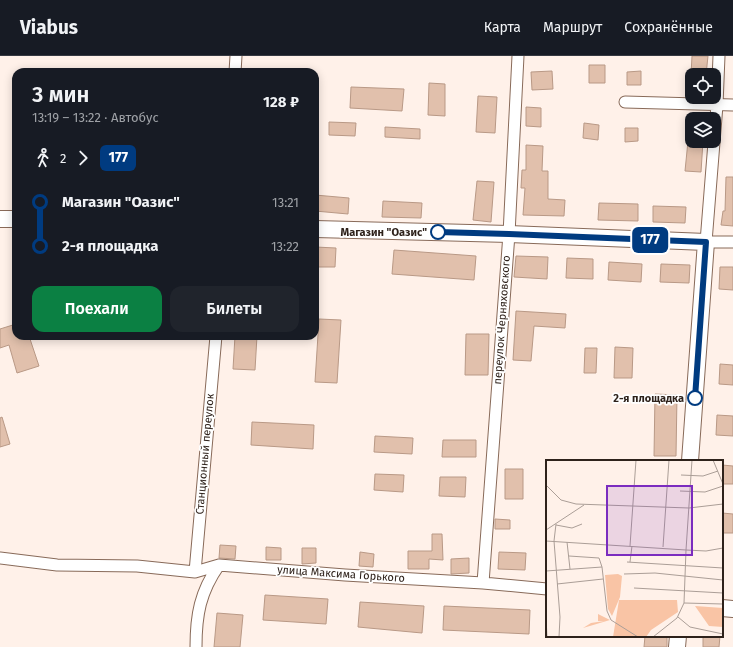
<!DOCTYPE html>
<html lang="ru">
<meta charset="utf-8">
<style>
body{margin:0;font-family:"Fira Sans",sans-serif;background:#20242c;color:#f1f3f6;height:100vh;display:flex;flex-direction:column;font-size:15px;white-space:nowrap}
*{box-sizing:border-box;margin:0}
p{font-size:13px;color:#9ea1a6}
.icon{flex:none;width:22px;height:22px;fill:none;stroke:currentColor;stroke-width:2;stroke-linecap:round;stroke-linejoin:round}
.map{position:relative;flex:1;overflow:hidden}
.panel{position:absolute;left:12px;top:12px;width:307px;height:272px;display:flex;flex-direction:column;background:#171b24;border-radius:12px;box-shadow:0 2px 10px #0003}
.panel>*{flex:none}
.badge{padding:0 8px;border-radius:6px;font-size:14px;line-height:26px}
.controls{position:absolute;left:685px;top:12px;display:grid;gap:8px}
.controls a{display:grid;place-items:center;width:36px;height:36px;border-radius:8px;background:#171b24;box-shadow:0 2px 10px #0003;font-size:20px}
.map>.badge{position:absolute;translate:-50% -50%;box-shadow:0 0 0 2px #fff}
.legs{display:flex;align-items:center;gap:6px;height:44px;padding:0 20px;font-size:13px}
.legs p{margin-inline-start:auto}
.headline{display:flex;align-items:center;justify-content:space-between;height:68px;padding:0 20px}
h1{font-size:22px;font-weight:600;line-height:30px}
.action{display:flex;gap:8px;margin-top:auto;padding:8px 20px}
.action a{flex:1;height:46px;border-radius:12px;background:#0b8043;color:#fff;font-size:16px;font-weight:600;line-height:46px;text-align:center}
.action a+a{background:#20242c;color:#f1f3f6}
ul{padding:0 20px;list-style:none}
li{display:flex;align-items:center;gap:14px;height:44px;font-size:15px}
li i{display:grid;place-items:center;width:6px;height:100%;margin:0 5px;background:currentColor}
li i::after{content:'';width:10px;height:10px;margin:-5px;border:3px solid;border-radius:50%;background:#171b24}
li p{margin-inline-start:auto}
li:first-child i{background:linear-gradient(#0000 50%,currentColor 0)}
li:last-child i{background:linear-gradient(currentColor 50%,#0000 0)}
header{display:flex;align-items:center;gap:24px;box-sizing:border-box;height:56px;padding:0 20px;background:#171b24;border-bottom:1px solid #363941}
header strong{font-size:19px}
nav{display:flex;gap:22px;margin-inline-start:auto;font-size:14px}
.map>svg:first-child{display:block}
.building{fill:#e1c0ac;stroke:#b99986}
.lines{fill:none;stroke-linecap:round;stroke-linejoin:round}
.street-casing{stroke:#886a59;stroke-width:13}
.secondary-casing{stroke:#886a59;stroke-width:18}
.street{stroke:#fff;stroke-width:11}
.secondary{stroke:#fff;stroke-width:16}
.line-1-casing{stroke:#fff;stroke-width:9}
.line-1{stroke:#003b80;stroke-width:6}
.stop-1-dot{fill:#fff;stroke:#003b80;stroke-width:2}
.labels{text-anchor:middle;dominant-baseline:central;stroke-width:3.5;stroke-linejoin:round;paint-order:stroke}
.stop-label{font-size:11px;font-weight:bold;fill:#2e221b;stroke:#fff;text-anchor:end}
.street-label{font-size:11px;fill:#2e221b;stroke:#fff}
.inset-road{fill:none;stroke:#ab9e97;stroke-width:1}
.view{fill:#7b2cbf;fill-opacity:0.15;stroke:#7b2cbf;stroke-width:2}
.inset-edge{fill:none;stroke:#2e221b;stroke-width:2}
</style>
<header>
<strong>Viabus</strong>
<nav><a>Карта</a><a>Маршрут</a><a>Сохранённые</a></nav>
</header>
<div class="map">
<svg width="733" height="591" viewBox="0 0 733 591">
<rect width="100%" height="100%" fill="#fff1e9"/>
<path class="building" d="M 692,0 L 708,0 L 706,19 L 691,19 Z
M 589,9 L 605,9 L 605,27 L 589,27 Z
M 552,15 L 553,33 L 532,34 L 531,16 Z
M 641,15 L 641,29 L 627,29 L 627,16 Z
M 429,27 L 445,28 L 445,60 L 428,59 Z
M 351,31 L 404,33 L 402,55 L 350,52 Z
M 478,40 L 497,41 L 495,77 L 476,76 Z
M 526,51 L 541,52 L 541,71 L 526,70 Z
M 329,66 L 356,67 L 355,80 L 329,79 Z
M 584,67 L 599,69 L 598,84 L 583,82 Z
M 385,71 L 420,73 L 420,83 L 385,81 Z
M 625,72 L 638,72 L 638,85 L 625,86 Z
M 688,85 L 703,85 L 701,116 L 685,115 Z
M 526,89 L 543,90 L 542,115 L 548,115 L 548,143 L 565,144 L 564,160 L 523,159 L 525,132 L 521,132 L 522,114 L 526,114 Z
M 726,121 L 733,121 L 733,170 L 721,169 L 723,155 L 725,155 Z
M 477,125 L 494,126 L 491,166 L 473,164 Z
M 315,139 L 349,142 L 348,158 L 315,155 Z
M 383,145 L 422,147 L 421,162 L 382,161 Z
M 599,147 L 638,148 L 638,165 L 598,164 Z
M 653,150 L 686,151 L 685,167 L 653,166 Z
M 315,191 L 336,192 L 335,211 L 315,211 Z
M 394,194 L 476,200 L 474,224 L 392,218 Z
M 516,200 L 548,201 L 547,223 L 514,221 Z
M 567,202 L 593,203 L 593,223 L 566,222 Z
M 609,206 L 642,208 L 641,226 L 608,224 Z
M 661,208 L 690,209 L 689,227 L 660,226 Z
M 720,211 L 733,211 L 733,234 L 719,233 Z
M 516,255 L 566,258 L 565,272 L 534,270 L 531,305 L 513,304 Z
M 319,263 L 341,264 L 337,327 L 315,326 Z
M 16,268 L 16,280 L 29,280 L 39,310 L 17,317 L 9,289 L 0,292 L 0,273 Z
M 466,278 L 489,278 L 488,319 L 465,319 Z
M 235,280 L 257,280 L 255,314 L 233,313 Z
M 615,291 L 633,292 L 632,322 L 614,322 Z
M 585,292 L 597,292 L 596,317 L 584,317 Z
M 720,308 L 733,309 L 733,329 L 719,328 Z
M 655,338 L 677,339 L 676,400 L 654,400 Z
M 717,359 L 733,360 L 733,380 L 716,379 Z
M 2,361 L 10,388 L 0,391 L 0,362 Z
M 252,366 L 314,369 L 313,393 L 251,389 Z
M 375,380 L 413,382 L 412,398 L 374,396 Z
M 443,384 L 476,384 L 476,401 L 442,401 Z
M 722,409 L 733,410 L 733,428 L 722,428 Z
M 505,413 L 523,413 L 523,443 L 505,443 Z
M 375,418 L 404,419 L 403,436 L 374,434 Z
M 440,421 L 466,421 L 465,441 L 439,440 Z
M 722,457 L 733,458 L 733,477 L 722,477 Z
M 495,463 L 510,464 L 510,473 L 495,473 Z
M 432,478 L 442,478 L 443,504 L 429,503 L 429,513 L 408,513 L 408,495 L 432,495 Z
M 220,489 L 236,490 L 235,503 L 219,502 Z
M 266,491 L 281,492 L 281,504 L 266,504 Z
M 302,492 L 316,492 L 316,507 L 302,508 Z
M 360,496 L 374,498 L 373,511 L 359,510 Z
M 499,496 L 526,497 L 525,514 L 498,513 Z
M 469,502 L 469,517 L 451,518 L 451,503 Z
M 265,539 L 328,543 L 326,568 L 263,564 Z
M 360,546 L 424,550 L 422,577 L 358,571 Z
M 444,550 L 530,554 L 529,578 L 443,574 Z
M 217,557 L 243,559 L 240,591 L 214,591 Z
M 645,580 L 667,580 L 667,591 L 644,591 Z
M 703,580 L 720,580 L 719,591 L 703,591 Z"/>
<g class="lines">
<defs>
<path id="street" d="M 719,0 L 717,49 L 706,186 L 733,186
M 235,16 L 236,0
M 625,46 L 733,49
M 0,502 L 57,509 L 137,510 L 195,516 L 219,509 L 345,519 L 483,527 L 547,533
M 195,516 L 216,280
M 483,527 L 509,178 L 518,0
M 196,591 C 196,559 200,536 219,509"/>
<path id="secondary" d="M 0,163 L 16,163
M 315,173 L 509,178 L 706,186 L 690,405
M 722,552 L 733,553
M 677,591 L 678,580"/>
</defs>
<use href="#street" class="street-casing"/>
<use href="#secondary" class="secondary-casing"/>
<use href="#street" class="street"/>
<use href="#secondary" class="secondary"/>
</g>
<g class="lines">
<defs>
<path id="line-1" d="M 438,176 L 509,178 L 706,186 L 695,342"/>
</defs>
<use href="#line-1" class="line-1-casing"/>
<use href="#line-1" class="line-1"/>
</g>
<g class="stop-1-dot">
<circle cx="438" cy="176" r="7"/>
<circle cx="695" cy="342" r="7"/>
</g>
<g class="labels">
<g class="stop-label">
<text x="427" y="176">Магазин "Оазис"</text>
<text x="684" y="342">2-я площадка</text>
</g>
<g class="street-label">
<text transform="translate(502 264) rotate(-86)">переулок Черняховского</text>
<text transform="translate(205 398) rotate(-85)">Станционный переулок</text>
<text transform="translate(341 518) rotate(4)">улица Максима Горького</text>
</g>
</g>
<g transform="translate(546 404)">
<rect width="177" height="177" fill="#fff1e9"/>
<path d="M 72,114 L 76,116 L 74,137 L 66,156 L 62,149 L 59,115 ZM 73,140 L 131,140 L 132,152 L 105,170 L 100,177 L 67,177 ZM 149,146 L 177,148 L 177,167 L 163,166 ZM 52,154 L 64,160 L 37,168 L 45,163 L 58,161 L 52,161 Z" fill="#f9c4a5"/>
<path class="inset-road" d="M 134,0 L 158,0M 167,0 L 177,24M 135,15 L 157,16 L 172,11M 0,25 L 15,40 L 30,44 L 143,48 L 177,44M 134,31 L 159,32 L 177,26M 10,64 L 8,81 L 14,157 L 13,177M 10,65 L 26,68 L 36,64M 0,70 L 38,45M 0,81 L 140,90 L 146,0M 21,82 L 24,109M 84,86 L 90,0M 117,87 L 123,0M 23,96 L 53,98 L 56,107 L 61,151 L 65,160 L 92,177M 81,102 L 177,108M 84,102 L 86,86M 0,111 L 56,107M 78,114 L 109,113 L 177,120M 11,124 L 57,119M 88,128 L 177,133M 138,143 L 140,90 L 160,91 L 177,88M 132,157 L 144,167 L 177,174M 0,158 L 1,177M 107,177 L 131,158 L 138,143 L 177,144"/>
<path class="view" d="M 61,26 L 146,26 L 146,95 L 61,95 Z"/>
<rect width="177" height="177" class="inset-edge"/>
</g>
</svg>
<div class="controls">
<a><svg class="icon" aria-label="locate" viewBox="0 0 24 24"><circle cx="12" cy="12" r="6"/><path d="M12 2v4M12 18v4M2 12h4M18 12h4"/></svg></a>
<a><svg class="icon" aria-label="layers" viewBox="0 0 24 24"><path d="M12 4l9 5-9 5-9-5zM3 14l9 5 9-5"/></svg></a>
</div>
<b class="badge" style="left:650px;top:184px;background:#003b80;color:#fff">177</b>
<section class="panel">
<div class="headline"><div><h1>3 мин</h1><p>13:19 – 13:22 · Автобус</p></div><b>128 ₽</b></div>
<div class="legs"><svg class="icon" aria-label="walk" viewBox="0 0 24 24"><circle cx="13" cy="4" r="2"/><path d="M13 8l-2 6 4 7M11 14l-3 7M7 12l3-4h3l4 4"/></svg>2<svg class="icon" aria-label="forward" viewBox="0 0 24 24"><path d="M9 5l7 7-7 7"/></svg><b class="badge" style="background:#003b80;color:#fff">177</b></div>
<ul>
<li><i style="color:#003b80"></i><b>Магазин &quot;Оазис&quot;</b><p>13:21</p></li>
<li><i style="color:#003b80"></i><b>2-я площадка</b><p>13:22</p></li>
</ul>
<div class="action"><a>Поехали</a><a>Билеты</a></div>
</section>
</div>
